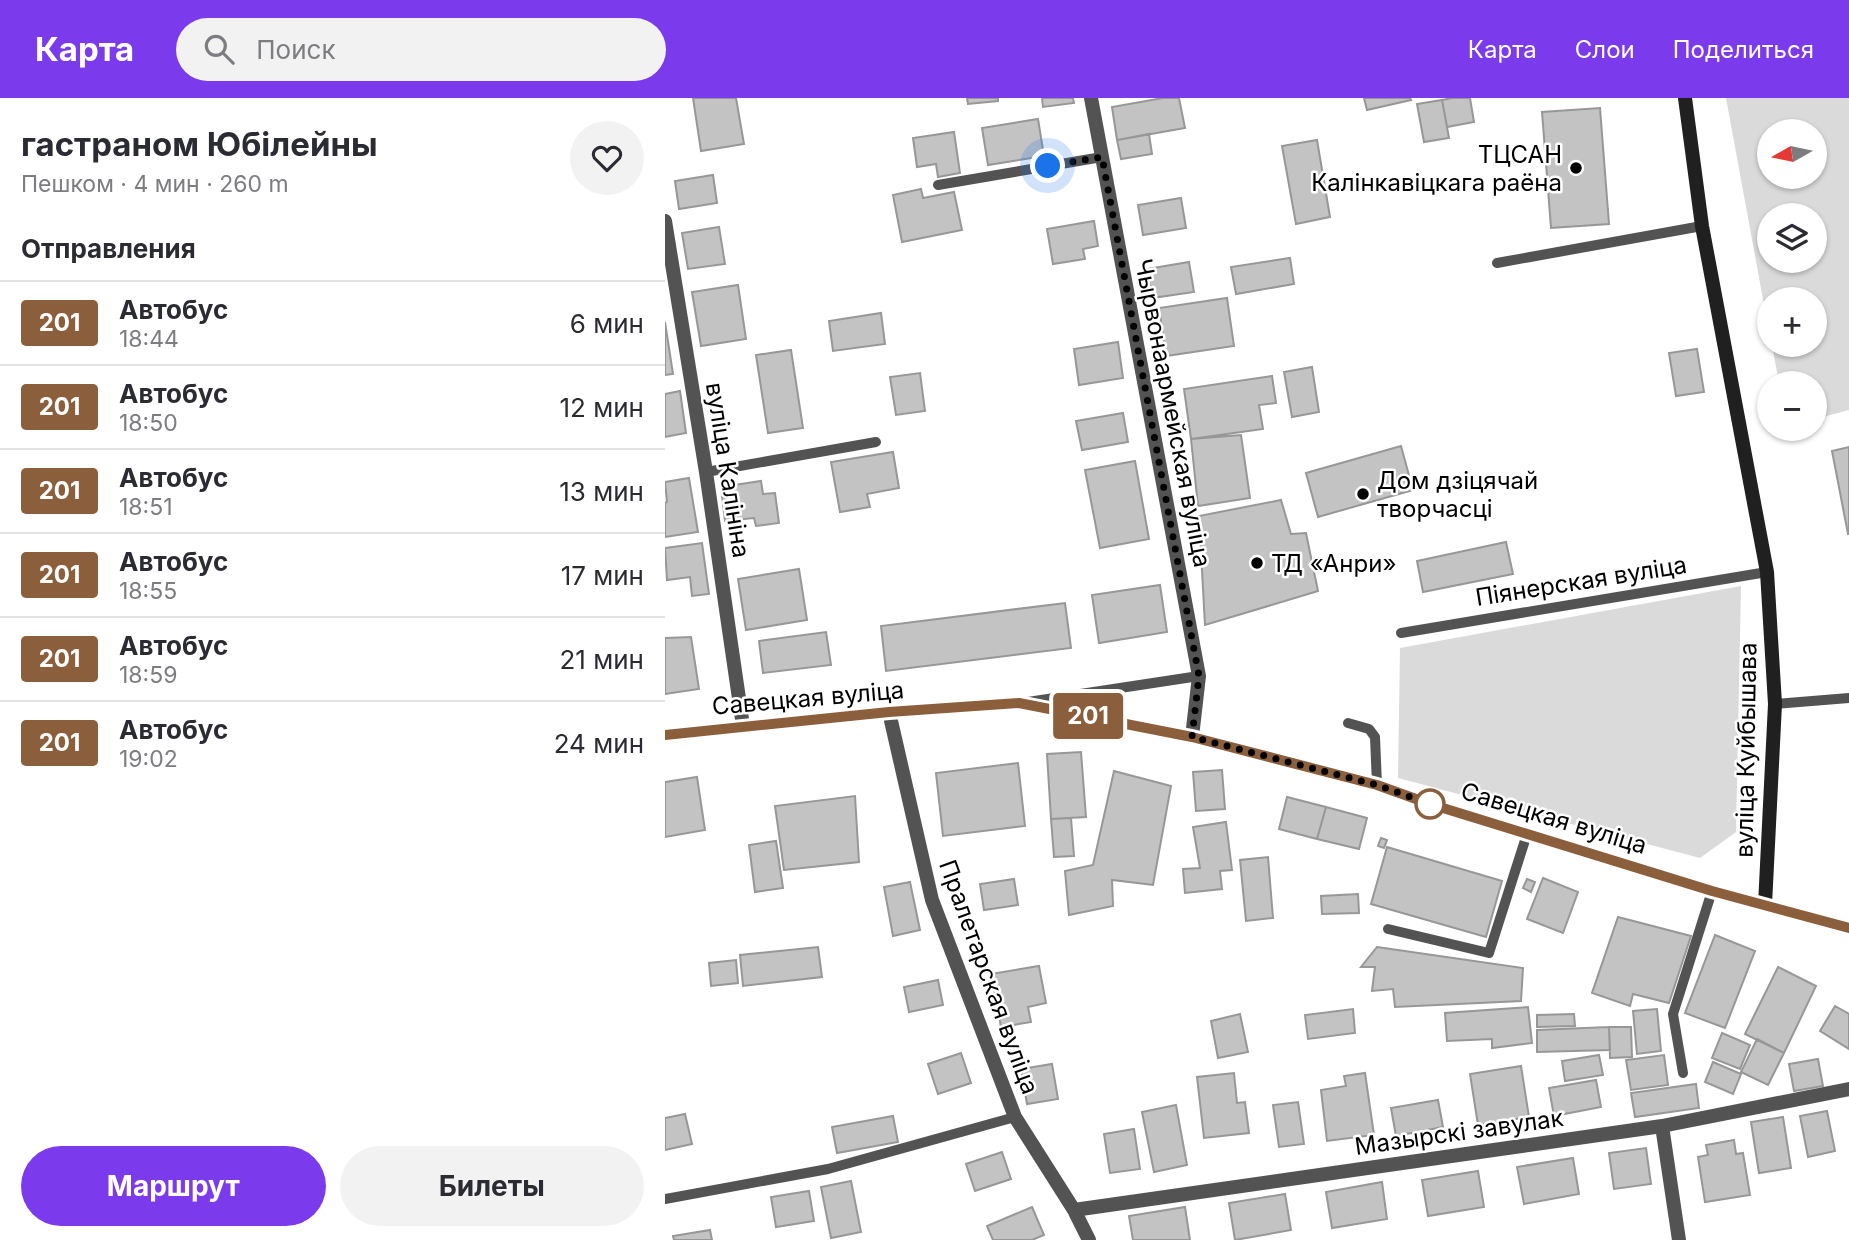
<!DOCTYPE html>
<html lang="ru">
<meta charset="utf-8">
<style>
body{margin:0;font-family:Inter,sans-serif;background:#f2f2f3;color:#2b2b33;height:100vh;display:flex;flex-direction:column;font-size:26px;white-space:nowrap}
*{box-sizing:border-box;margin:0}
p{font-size:23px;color:#7c7c81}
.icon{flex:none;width:38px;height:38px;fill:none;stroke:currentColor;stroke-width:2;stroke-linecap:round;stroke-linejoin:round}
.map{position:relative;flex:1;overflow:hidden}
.side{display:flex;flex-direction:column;background:#fff;width:665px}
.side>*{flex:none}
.badge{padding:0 14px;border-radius:5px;font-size:24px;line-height:46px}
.needle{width:46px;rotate:261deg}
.controls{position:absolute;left:1092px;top:21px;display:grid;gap:14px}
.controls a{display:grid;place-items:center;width:70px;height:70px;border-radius:50%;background:#fff;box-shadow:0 2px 5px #0004;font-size:35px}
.you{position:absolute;width:35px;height:35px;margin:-18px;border:5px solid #fff;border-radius:50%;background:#1a73e8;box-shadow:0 0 0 10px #1a73e833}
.map>.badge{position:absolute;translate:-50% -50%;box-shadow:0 0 0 4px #fff}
h2{padding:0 21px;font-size:26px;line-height:63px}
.round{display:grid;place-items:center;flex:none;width:74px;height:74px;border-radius:37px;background:#f2f2f3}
.head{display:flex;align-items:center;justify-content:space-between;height:119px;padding:0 21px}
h1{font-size:33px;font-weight:700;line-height:52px}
.action{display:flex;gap:14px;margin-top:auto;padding:14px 21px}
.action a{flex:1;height:80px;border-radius:42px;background:#7c3aed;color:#fff;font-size:28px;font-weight:700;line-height:80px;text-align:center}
.action a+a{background:#f2f2f3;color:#2b2b33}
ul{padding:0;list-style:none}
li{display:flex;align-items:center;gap:21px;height:84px;padding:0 21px;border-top:2px solid #e1e1e2}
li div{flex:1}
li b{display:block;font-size:26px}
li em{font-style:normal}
li .badge{min-width:77px;font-weight:700;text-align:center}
header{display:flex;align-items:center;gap:42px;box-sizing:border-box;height:98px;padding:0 35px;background:#7c3aed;color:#fff}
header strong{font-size:33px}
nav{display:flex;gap:38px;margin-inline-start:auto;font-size:24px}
.search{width:490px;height:63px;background:#f2f2f3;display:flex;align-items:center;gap:18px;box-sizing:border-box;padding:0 24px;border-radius:38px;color:#7c7c81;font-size:26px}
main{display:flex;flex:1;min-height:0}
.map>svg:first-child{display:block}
.green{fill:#dadada;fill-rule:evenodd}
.building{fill:#c3c3c3;stroke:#979797;stroke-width:2}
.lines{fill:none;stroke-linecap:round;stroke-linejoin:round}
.service{stroke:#535353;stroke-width:10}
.minor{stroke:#535353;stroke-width:14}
.secondary{stroke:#202020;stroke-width:14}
.line-casing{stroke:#fff;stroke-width:16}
.line{stroke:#8b5e3c;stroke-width:10}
.walk{stroke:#000;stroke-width:7;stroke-dasharray:0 12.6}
.poi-dot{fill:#000;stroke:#fff;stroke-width:2.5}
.stop-dot{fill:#fff;stroke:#8b5e3c;stroke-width:3.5}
.labels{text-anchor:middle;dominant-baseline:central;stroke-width:5;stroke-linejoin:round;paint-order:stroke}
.poi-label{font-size:24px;fill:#000;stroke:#fff;text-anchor:start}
.street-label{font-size:24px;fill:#000;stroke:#fff}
</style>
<header>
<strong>Карта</strong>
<div class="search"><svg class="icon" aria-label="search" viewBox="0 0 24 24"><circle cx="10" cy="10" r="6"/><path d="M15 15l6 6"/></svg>Поиск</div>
<nav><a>Карта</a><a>Слои</a><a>Поделиться</a></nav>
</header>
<main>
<section class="side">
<div class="head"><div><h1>гастраном Юбілейны</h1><p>Пешком · 4 мин · 260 m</p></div><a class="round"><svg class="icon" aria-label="heart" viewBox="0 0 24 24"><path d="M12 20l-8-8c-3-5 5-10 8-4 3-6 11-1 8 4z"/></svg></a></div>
<h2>Отправления</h2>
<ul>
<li><span class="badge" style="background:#8b5e3c;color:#fff">201</span><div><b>Автобус</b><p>18:44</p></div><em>6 мин</em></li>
<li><span class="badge" style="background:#8b5e3c;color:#fff">201</span><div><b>Автобус</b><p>18:50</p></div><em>12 мин</em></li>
<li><span class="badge" style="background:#8b5e3c;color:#fff">201</span><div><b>Автобус</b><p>18:51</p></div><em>13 мин</em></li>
<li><span class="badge" style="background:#8b5e3c;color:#fff">201</span><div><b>Автобус</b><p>18:55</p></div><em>17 мин</em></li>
<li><span class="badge" style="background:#8b5e3c;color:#fff">201</span><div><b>Автобус</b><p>18:59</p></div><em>21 мин</em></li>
<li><span class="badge" style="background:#8b5e3c;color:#fff">201</span><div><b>Автобус</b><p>19:02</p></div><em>24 мин</em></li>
</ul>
<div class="action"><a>Маршрут</a><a>Билеты</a></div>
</section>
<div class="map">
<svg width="1184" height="1142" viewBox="0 0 1184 1142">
<rect width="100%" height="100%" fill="#fff"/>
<path class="green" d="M 1061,0 L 1184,0 L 1184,312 L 1150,321 L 1150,285 L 1114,285 L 1107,247 L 1150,247 L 1150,201 L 1104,201 L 1104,234 ZM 1104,33 L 1150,33 L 1150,79 L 1104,79 ZM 1104,117 L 1150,117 L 1150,163 L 1104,163 Z
M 1076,488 L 1071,734 L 1035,760 L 733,680 L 735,550 Z"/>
<path class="building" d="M 28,0 L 71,0 L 79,46 L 36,53 Z
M 302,0 L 333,0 L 333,3 L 303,6 Z
M 377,0 L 408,0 L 409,5 L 378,9 Z
M 498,0 L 514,0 L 520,30 L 452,42 L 447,9 Z
M 699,0 L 745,0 L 746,2 L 702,12 Z
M 787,0 L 805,0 L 809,24 L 782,29 L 777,2 Z
M 777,2 L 784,40 L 759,44 L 752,6 Z
M 935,10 L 944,126 L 886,130 L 877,14 Z
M 373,21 L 379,58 L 323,67 L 317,30 Z
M 289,34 L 295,75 L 273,79 L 271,66 L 252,69 L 248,40 Z
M 484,36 L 487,56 L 456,61 L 452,42 Z
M 652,42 L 665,119 L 631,126 L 617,48 Z
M 48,77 L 52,105 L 14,111 L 10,83 Z
M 256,91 L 258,100 L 289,94 L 297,132 L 237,144 L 228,97 Z
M 516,100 L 521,130 L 478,137 L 473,107 Z
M 429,123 L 433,148 L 418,151 L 420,161 L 388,166 L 382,131 Z
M 54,129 L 60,166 L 23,171 L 17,135 Z
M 625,160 L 629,186 L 571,196 L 566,169 Z
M 524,164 L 529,194 L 487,200 L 482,171 Z
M 73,187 L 81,241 L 36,248 L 27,194 Z
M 562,200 L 569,248 L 501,258 L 494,210 Z
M 216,215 L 220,246 L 168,253 L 164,223 Z
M 0,224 L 8,276 L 0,277 Z
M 453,244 L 458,280 L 414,287 L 409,251 Z
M 1032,251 L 1039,294 L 1011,298 L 1004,255 Z
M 126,252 L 138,330 L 103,335 L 91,257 Z
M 647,269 L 654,314 L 627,319 L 619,274 Z
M 255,275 L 260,313 L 231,317 L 225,279 Z
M 607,278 L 611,305 L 594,307 L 598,331 L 526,341 L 519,291 Z
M 15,293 L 21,335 L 0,339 L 0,296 Z
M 458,315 L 463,344 L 417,352 L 411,323 Z
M 576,337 L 585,400 L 533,408 L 526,341 Z
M 736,348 L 748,392 L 653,419 L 641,375 Z
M 1184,349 L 1184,436 L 1183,436 L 1167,353 Z
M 228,354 L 234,390 L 202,396 L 205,409 L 175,414 L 166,364 Z
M 470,363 L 484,441 L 435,450 L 420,372 Z
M 24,380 L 33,434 L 0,439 L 0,405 L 2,404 L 0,384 Z
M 96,383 L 98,396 L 110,395 L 114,425 L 91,428 L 89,420 L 60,423 L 56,389 Z
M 616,402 L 626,436 L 641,435 L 653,493 L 540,527 L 534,418 Z
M 841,444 L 848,476 L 758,494 L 752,463 Z
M 37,445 L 44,496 L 27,498 L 25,479 L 2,482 L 0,450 Z
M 134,471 L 142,522 L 81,532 L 73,481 Z
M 495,487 L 502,534 L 434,545 L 427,497 Z
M 400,505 L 406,550 L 221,573 L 216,528 Z
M 161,534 L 166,567 L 98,575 L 94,543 Z
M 26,539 L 34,591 L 0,596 L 0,540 Z
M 416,654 L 421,719 L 386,721 L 382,656 Z
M 353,665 L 360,728 L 278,738 L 271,675 Z
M 557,672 L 560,711 L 531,713 L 528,674 Z
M 449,673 L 506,688 L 488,787 L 447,782 L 448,808 L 404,817 L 400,773 L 428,767 Z
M 32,679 L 40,732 L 0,739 L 0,684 Z
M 190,698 L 194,764 L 119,772 L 110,708 Z
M 622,699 L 661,709 L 652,741 L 614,731 Z
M 661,709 L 702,720 L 694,751 L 652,741 Z
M 406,720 L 409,758 L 389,759 L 386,721 Z
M 561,724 L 567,772 L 555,773 L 557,791 L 520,795 L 518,771 L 535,770 L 528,729 Z
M 716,740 L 722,742 L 719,750 L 713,748 Z
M 111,743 L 118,790 L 90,794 L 84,747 Z
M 722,749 L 837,783 L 821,839 L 706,806 Z
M 603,759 L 608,820 L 581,823 L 575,762 Z
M 878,780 L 913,794 L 898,835 L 862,821 Z
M 349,781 L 353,807 L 319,812 L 315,786 Z
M 862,781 L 870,784 L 866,794 L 858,790 Z
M 245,784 L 255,832 L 228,838 L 219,789 Z
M 693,796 L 694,815 L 657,816 L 656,798 Z
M 953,819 L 1026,838 L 1004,905 L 968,896 L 965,908 L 927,895 Z
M 1050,837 L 1090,853 L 1060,930 L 1020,915 Z
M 153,849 L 157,879 L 78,888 L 75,857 Z
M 712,849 L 858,870 L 856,903 L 730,909 L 728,891 L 707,893 L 710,869 L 696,869 Z
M 71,862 L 73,885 L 46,888 L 44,865 Z
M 374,868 L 381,905 L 363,909 L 366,924 L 336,929 L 326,876 Z
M 1113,869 L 1151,888 L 1119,955 L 1080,936 Z
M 273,882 L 278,907 L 244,914 L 239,889 Z
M 1170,908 L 1184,916 L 1184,951 L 1155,933 Z
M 863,909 L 867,945 L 827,950 L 827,941 L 782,943 L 780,915 Z
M 688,911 L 690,935 L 643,941 L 640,917 Z
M 992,911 L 996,953 L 972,956 L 968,913 Z
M 575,916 L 583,954 L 553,960 L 546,923 Z
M 909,916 L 910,928 L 872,929 L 872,917 Z
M 944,929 L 945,952 L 872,954 L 872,932 Z
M 944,929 L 966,929 L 967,959 L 945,960 Z
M 1057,935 L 1085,947 L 1075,971 L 1047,960 Z
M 1092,941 L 1119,955 L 1103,987 L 1076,974 Z
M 296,955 L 306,985 L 273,996 L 263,966 Z
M 934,957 L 938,977 L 900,983 L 897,963 Z
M 999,957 L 1003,987 L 966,992 L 961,962 Z
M 1153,961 L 1158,988 L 1129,993 L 1124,966 Z
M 1048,964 L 1076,976 L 1068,996 L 1040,984 Z
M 387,966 L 393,1001 L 362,1006 L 356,971 Z
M 856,968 L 864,1019 L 813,1027 L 805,976 Z
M 569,975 L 572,1005 L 580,1004 L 584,1035 L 539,1040 L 532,979 Z
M 700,975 L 709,1037 L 662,1043 L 656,992 L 681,988 L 679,978 Z
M 931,982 L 936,1009 L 889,1018 L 884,990 Z
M 1031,986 L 1034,1010 L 970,1019 L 966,995 Z
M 773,1002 L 778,1029 L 731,1038 L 726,1010 Z
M 633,1004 L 639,1046 L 614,1049 L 608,1007 Z
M 511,1007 L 522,1067 L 489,1074 L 477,1014 Z
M 1162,1013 L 1170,1053 L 1143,1059 L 1135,1018 Z
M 20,1016 L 27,1046 L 0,1052 L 0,1020 Z
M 228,1018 L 233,1044 L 172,1055 L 167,1029 Z
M 1118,1019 L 1126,1070 L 1094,1075 L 1086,1024 Z
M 469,1031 L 475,1071 L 445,1075 L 439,1036 Z
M 1069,1042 L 1071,1056 L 1078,1055 L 1085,1097 L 1040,1104 L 1033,1059 L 1043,1057 L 1041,1047 Z
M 981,1050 L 986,1086 L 949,1091 L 944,1055 Z
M 337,1054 L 346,1081 L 310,1093 L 301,1066 Z
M 908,1060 L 914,1096 L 859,1106 L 852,1069 Z
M 813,1073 L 819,1109 L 763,1118 L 757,1082 Z
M 186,1083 L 196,1134 L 166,1140 L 156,1089 Z
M 717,1084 L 722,1121 L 667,1130 L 661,1094 Z
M 144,1093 L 149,1123 L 111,1129 L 106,1099 Z
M 620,1096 L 626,1132 L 570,1142 L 564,1105 Z
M 367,1109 L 379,1137 L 367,1142 L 328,1142 L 322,1128 Z
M 520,1109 L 525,1142 L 468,1142 L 464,1118 Z
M 45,1132 L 47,1142 L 9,1142 L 8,1138 Z"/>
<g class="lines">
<path class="service" d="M 273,87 L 437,59
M 832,165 L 1037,128
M 41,374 L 211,344
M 736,535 L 1102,474
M 363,604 L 534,578
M 1110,606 L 1184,600
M 683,625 L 704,631 L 710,639 L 712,687
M 723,831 L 824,855 L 862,736
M 1018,975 L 1008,916 L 1047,793
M 0,1101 L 163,1071 L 350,1019"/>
<path class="minor" d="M 426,0 L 534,578 L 527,639
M 0,123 L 41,374 L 78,628
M 224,614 L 267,802 L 350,1019 L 409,1112 L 424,1142
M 997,1028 L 1014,1142
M 409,1112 L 997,1028 L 1184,991"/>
<path class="secondary" d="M 1020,0 L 1037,128 L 1102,474 L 1110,606 L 1100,807
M 0,637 L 224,614 L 354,605 L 527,639 L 712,687 L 765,706 L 1047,793 L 1184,830"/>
</g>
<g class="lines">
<defs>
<path id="line" d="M 0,637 L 224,614 L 354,605 L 527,639 L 712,687 L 765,706 L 1047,793 L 1184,830"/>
</defs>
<use href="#line" class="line-casing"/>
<use href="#line" class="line"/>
<path class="walk" d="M 383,68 L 437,59 L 534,578 L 527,639 L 712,687 L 765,706"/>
</g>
<g class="poi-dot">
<circle cx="911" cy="70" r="7"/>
<circle cx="698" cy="396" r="7"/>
<circle cx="592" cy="465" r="7"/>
</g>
<circle class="stop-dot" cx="765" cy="706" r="14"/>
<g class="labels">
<g class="poi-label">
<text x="897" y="56" text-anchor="end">ТЦСАН<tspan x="897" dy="28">Калінкавіцкага раёна</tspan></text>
<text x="712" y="382">Дом дзіцячай<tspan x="712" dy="28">творчасці</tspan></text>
<text x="606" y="465">ТД «Анри»</text>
</g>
<g class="street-label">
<text transform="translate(508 315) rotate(79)">Чырвонаармейская вуліца</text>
<text transform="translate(63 372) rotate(81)">вуліца Калініна</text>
<text transform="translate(916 483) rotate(-9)">Піянерская вуліца</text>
<text transform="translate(143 600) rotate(-5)">Савецкая вуліца</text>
<text transform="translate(1081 652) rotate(-89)">вуліца Куйбышава</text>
<text transform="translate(889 720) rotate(17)">Савецкая вуліца</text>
<text transform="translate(324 879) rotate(70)">Пралетарская вуліца</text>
<text transform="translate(794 1034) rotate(-8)">Мазырскі завулак</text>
</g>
</g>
</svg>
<div class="controls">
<a><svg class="needle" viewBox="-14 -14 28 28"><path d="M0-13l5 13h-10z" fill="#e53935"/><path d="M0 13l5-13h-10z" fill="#7c7c81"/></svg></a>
<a><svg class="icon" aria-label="layers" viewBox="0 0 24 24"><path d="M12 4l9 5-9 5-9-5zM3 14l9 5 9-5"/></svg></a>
<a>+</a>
<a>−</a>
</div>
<div class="you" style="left:383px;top:68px"></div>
<b class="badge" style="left:423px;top:618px;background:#8b5e3c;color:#fff">201</b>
</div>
</main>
